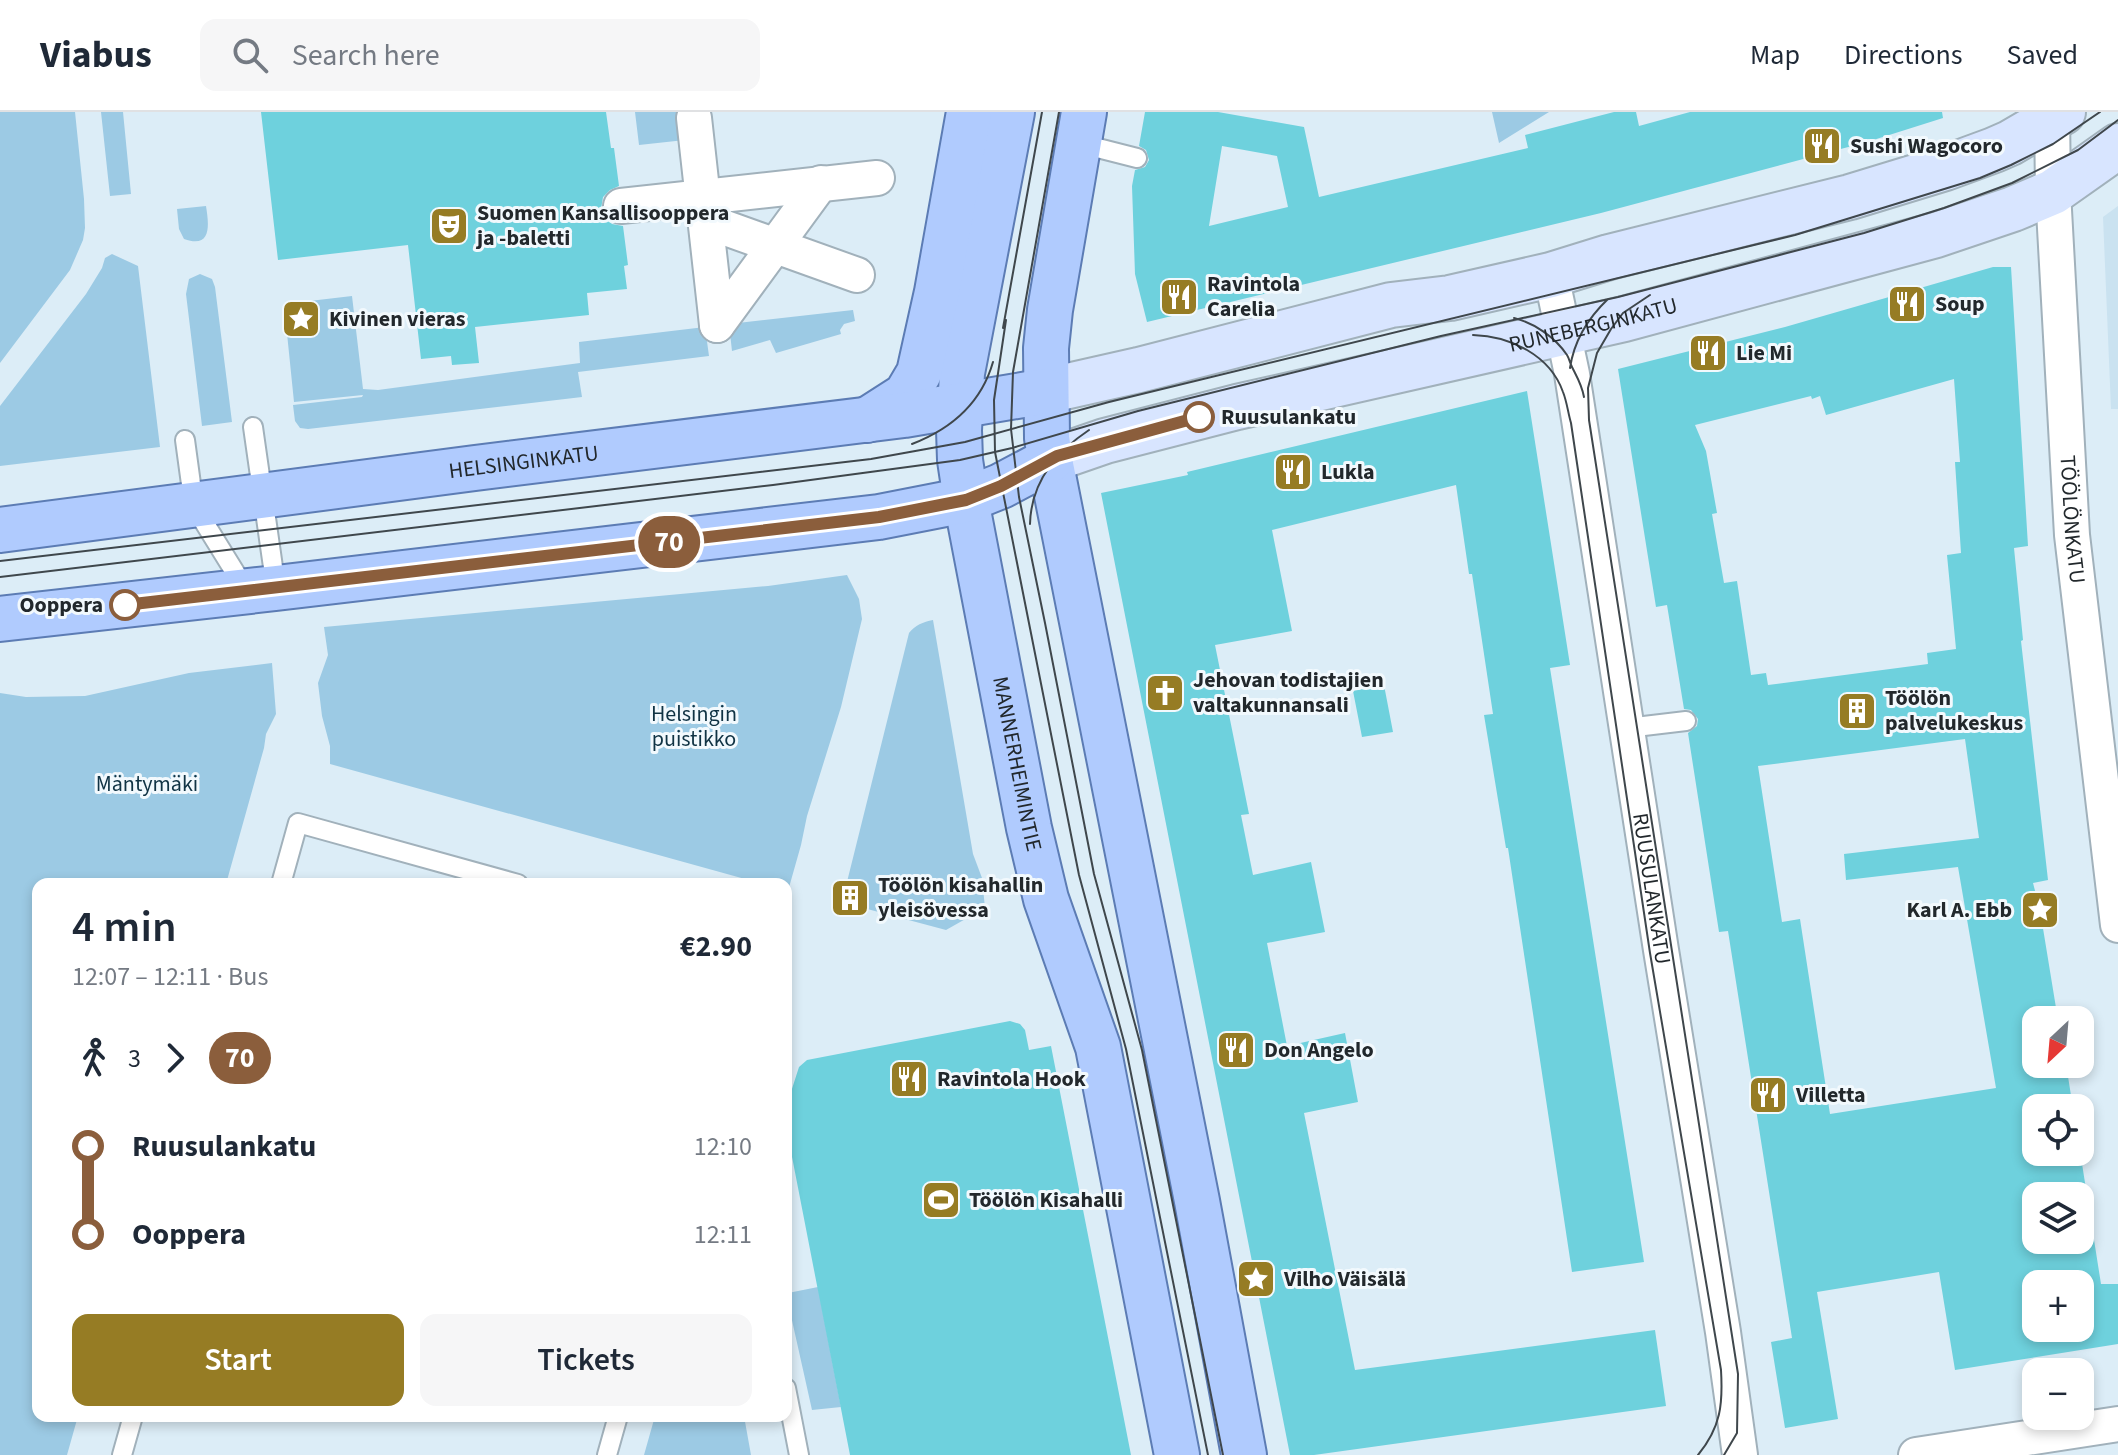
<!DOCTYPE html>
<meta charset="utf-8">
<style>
body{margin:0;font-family:"Source Sans 3",sans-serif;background:#f6f6f7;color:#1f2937;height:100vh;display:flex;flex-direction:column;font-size:30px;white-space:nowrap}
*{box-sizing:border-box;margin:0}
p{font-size:26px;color:#747a83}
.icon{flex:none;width:44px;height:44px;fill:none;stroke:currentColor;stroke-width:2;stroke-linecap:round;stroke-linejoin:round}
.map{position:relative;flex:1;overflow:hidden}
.drawer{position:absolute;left:32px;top:766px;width:760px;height:544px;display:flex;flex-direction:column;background:#fff;border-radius:16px;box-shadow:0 4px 12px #0003}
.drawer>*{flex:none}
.badge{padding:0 16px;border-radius:26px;font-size:28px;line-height:52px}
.needle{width:52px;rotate:206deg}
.buttons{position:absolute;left:2022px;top:894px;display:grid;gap:16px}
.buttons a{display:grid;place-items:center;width:72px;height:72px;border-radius:16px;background:#fff;box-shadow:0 4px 12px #0003;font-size:40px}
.map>.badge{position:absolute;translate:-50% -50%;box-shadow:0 0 0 4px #fff}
.legs{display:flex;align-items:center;gap:12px;height:88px;padding:0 40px;font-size:26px}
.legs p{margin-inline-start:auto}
.headline{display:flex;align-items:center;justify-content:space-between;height:136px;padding:0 40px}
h1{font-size:44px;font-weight:600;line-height:60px}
.button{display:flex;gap:16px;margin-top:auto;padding:16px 40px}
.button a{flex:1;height:92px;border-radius:16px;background:#967c24;color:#fff;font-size:32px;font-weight:600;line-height:92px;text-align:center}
.button a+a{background:#f6f6f7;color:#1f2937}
ul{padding:0 40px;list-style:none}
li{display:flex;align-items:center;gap:28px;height:88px;font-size:30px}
li i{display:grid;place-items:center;width:12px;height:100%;margin:0 10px;background:currentColor}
li i::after{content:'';width:20px;height:20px;margin:-10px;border:6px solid;border-radius:50%;background:#fff}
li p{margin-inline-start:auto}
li:first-child i{background:linear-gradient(#0000 50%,currentColor 0)}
li:last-child i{background:linear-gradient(currentColor 50%,#0000 0)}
header{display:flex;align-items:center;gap:48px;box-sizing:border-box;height:112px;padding:0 40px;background:#fff;border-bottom:2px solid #e0e1e3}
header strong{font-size:38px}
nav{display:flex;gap:44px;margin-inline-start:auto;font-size:28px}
.search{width:560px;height:72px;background:#f6f6f7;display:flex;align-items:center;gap:20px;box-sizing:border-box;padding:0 28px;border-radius:16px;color:#747a83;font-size:30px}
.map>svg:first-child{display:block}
.built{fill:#cae2f0}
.green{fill:#9ccae4}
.building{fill:#6ed1dd;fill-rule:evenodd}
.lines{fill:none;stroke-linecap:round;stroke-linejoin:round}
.lane-casing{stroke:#a1b1bb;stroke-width:22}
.street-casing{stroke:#a1b1bb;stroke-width:38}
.secondary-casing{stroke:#a1b1bb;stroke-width:48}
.primary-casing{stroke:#5c7cb4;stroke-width:48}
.lane{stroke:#fff;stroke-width:18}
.street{stroke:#fff;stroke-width:34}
.secondary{stroke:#d8e5ff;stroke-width:44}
.primary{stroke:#b0cbfe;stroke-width:44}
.tram{stroke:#3f474c;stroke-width:2}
.line-1-casing{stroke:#fff;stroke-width:18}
.line-1{stroke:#8b5e3c;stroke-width:12}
.stop-1-dot{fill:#fff;stroke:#8b5e3c;stroke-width:4}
.labels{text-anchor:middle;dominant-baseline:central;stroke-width:6;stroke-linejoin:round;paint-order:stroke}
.poi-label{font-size:22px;font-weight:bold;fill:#22282c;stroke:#f2f9fd;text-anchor:start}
.street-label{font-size:22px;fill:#22282c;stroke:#f2f9fd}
.stop-label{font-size:22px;font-weight:bold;fill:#22282c;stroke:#f2f9fd;text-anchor:start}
.park-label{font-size:22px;fill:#103344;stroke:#f2f9fd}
</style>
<header>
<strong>Viabus</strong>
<div class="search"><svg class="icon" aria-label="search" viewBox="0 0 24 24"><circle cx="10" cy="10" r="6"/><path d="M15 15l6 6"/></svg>Search here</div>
<nav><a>Map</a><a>Directions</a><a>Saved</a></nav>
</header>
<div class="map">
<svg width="2118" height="1343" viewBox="0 0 2118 1343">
<rect width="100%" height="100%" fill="#dcedf7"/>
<path class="built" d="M 2118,94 L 2118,297 L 2111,297 L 2103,105 Z"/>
<path class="green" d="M 0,0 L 75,0 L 84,87 L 85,116 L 83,128 L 70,158 L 0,251 Z
M 101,0 L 123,0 L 131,82 L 110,84 Z
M 635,0 L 683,0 L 685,28 L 639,33 Z
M 1492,0 L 1549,0 L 1499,31 Z
M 206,94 C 209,113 212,137 184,127 L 179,117 L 177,97 Z
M 112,142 L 138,154 L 160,335 L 0,354 L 0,294 L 86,182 L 102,156 L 105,146 Z
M 200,162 L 212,167 L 215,175 L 232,310 L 202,314 L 186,182 L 189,167 Z
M 352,184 L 363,277 L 378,278 L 580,251 L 579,230 L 705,215 L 709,244 L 578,260 L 582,285 L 308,317 L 300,316 L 295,309 L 293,293 L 362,285 L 363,283 L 294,290 L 284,192 Z
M 853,198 L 855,209 L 844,212 L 840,218 L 841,222 L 776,241 L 770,228 L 732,239 L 729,212 Z
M 847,463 L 859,487 L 862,507 L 841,595 L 807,704 L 801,733 L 788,779 L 786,778 L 786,772 L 763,772 L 330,652 L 330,634 L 322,604 L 318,571 L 328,543 L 324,515 L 768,474 Z
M 933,508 L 973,742 L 982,766 L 985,796 L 946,818 L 856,794 L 854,797 L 841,794 L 909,521 C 915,513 923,510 933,508 Z
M 272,551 L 276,602 L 266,622 L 264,636 L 226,772 L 38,772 L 38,1304 L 78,1304 L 67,1343 L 0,1343 L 0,581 L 26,585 L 85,584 L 189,561 Z
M 818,1175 L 841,1295 L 812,1298 L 787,1186 L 788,1181 Z
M 655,1304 L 744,1304 L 751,1343 L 644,1343 Z"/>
<path class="building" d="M 261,0 L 606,0 L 611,36 L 614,36 L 619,74 L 610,78 L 603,85 L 601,97 L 604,105 L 612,112 L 623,114 L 628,153 L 624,154 L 627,177 L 587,181 L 589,203 L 475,215 L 479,251 L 452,253 L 451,244 L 421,247 L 408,133 L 278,148 Z
M 1145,0 L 1218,0 L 1304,15 L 1319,85 L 1528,36 L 1525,23 L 1614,0 L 1636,0 L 1639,14 L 1690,0 L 1942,0 L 1943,6 L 1867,30 L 1601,101 L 1147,210 L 1135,162 L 1132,74 L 1135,58 L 1145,55 L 1149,48 L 1146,38 L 1139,34 ZM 1222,34 L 1277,44 L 1288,95 L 1209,114 Z
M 1993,155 L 2011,155 L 2028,434 L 2014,436 L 2023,528 L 2021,529 L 2048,768 L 2033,771 L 2040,798 L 2058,908 L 2036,908 L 2036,952 L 2066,952 L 2073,996 L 2036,996 L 2036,1040 L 2080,1039 L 2101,1172 L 2118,1172 L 2118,1232 L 1955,1258 L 1939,1160 L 1817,1180 L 1838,1307 L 1785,1316 L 1771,1230 L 1792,1226 L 1728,819 L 1719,820 L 1688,621 L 1697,614 L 1698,607 L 1691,598 L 1684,597 L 1667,493 L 1656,495 L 1618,257 L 1785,215 ZM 1954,267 L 1960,350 L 1955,350 L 1961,441 L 1947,443 L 1956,537 L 1927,541 L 1928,552 L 1768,573 L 1766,561 L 1751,563 L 1737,469 L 1724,471 L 1712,402 L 1717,401 L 1706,339 L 1695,313 L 1811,284 L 1812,287 L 1820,284 L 1826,303 ZM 1965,627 L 1979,726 L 1844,742 L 1846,768 L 1958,755 L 1996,976 L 1830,1002 L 1800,807 L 1782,810 L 1758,654 ZM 2036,1084 L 2080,1084 L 2080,1128 L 2036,1128 ZM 2036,1172 L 2080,1172 L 2080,1216 L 2036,1216 Z
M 1527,279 L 1570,553 L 1550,556 L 1644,1150 L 1572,1160 L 1508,736 L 1506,736 L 1484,603 L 1493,602 L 1472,462 L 1469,462 L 1456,373 L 1272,418 L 1292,519 L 1215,533 L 1249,702 L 1241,703 L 1253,763 L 1311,750 L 1325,820 L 1267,831 L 1287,934 L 1345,921 L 1358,990 L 1304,1001 L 1355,1258 L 1655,1218 L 1666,1294 L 1314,1343 L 1290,1343 L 1101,381 L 1188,363 L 1187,360 Z
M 1384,573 L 1393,620 L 1362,625 L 1353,579 Z
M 1010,909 L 1020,912 L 1025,918 L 1029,938 L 1051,934 L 1131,1343 L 850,1343 L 786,1014 L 786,984 L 790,983 L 799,955 L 807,948 Z"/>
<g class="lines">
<defs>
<path id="lane" d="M 1078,31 L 1137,46
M 253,315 L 276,476
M 185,328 L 194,394 L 246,478
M 1627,616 L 1686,609
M 281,772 L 298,711 L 518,772
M 786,1276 L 799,1343
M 122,1343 L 133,1304
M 607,1343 L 618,1304"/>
<g id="street">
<path id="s1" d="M 2052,0 L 2053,80 L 2072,423 L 2118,813"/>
<path d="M 694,6 L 717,213"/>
<path d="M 621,94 L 877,66"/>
<path d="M 706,109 L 857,163"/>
<path id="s2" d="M 1551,163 L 1572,262 L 1661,838 L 1723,1220 L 1740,1343"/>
<path d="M 717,213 L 821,71"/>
<path d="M 1916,1343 L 2118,1312"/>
</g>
<g id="secondary">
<path d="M 1046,279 L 1139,258 L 1391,193 L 1450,186 L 1551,163 L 1609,145 L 1850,85 L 1945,56 L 1994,38 L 2010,31 L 2063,0"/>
<path id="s3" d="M 1050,348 L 1105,329 L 1237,295 L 1624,207 L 1936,123 L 2013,97 L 2053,80 L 2118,34"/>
</g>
<g id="primary">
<path id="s4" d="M 1012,0 L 962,261 L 959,318 L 960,348 L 966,388 L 1029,716 L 1046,787 L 1098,935 L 1177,1343"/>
<path d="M 1084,0 L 1050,198 L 1046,236 L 1047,326 L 1051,353 L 1197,1089 L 1244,1343"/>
<path d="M 867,308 L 906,283 L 919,261 L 937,180 L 969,0"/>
<path id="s5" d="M 0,418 L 475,356 L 904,303 L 1046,279"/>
<path d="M 0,507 L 276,476 L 879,405 L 966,388 L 1001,374 L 1050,348"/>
</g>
</defs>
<use href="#lane" class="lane-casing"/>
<use href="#street" class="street-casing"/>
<use href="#secondary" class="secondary-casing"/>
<use href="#primary" class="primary-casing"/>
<use href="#lane" class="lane"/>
<use href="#street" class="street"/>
<use href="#secondary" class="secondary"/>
<use href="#primary" class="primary"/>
<path class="tram" d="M 1059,0 L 1013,260 L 1011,317 L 1019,385 L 1045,511 L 1094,762 L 1142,938 L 1223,1343
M 1650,183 L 1623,201 L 1611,217 L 1597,241 L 1588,276 L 1589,308 L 1738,1262 L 1737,1321 L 1724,1343
M 1514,206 C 1534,211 1555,225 1567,243 C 1569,246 1570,251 1572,255 C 1577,265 1582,273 1584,285
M 1006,208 L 994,288 L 995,340 L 1079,763 L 1126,937 L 1208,1343
M 1003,216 L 1042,0
M 1473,223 C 1510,224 1550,243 1563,280 C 1567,290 1568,301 1571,311 L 1650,841 L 1721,1258 C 1723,1292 1721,1315 1698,1343
M 1570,256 C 1574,229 1588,206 1608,187
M 912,332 C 951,317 981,292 993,250
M 1030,412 C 1031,371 1056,340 1089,318
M 0,449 L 871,347 L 965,330 L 1109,290 L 1795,123 L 1980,66 L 2011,53 L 2053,32 L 2100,0
M 0,465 L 773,373 L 960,348 L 1012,336 L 1138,299 L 1441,224 L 1618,185 L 1864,121 L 1944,96 L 2012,71 L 2078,38 L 2118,8"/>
</g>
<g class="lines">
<defs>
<path id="line-1" d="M 125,493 L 879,405 L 966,388 L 1001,374 L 1057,344 L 1199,305"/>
</defs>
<use href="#line-1" class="line-1-casing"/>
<use href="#line-1" class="line-1"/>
</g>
<defs>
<symbol id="restaurant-square" viewBox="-11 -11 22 22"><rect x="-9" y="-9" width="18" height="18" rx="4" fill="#967c24" stroke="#f2f9fd"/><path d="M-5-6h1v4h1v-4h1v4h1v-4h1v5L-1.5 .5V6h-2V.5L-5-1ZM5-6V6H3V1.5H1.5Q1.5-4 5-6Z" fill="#fff"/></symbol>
<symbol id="theatre-square" viewBox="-11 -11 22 22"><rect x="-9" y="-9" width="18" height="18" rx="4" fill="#967c24" stroke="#f2f9fd"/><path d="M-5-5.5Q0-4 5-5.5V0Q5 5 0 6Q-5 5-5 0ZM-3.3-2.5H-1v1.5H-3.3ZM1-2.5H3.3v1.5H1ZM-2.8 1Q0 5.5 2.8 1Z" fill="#fff"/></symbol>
<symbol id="sight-square" viewBox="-11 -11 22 22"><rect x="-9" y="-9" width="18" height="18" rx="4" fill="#967c24" stroke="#f2f9fd"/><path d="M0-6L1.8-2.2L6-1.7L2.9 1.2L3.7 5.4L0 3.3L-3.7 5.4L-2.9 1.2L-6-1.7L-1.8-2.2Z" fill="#fff"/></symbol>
<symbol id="church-square" viewBox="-11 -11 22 22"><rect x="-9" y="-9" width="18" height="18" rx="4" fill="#967c24" stroke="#f2f9fd"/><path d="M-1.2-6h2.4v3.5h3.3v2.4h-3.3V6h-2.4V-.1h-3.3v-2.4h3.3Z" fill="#fff"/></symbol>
<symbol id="building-square" viewBox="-11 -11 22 22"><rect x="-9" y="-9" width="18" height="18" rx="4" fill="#967c24" stroke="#f2f9fd"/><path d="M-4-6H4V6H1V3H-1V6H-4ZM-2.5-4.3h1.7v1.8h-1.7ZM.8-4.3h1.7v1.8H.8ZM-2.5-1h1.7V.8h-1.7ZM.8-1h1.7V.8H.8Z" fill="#fff"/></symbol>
<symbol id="stadium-square" viewBox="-11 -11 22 22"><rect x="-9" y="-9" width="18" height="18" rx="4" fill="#967c24" stroke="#f2f9fd"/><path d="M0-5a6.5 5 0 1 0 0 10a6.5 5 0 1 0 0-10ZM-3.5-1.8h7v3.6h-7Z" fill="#fff"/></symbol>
</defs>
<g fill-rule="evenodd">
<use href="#restaurant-square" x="1800" y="12" width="44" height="44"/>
<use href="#theatre-square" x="427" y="92" width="44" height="44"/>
<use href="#restaurant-square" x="1157" y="163" width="44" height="44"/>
<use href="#restaurant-square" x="1885" y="170" width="44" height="44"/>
<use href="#sight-square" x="279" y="185" width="44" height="44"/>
<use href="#restaurant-square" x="1686" y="219" width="44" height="44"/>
<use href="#restaurant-square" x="1271" y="338" width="44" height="44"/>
<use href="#church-square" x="1143" y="559" width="44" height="44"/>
<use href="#building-square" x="1835" y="577" width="44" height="44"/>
<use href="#building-square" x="828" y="764" width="44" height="44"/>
<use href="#sight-square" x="2018" y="776" width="44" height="44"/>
<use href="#restaurant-square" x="1214" y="916" width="44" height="44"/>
<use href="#restaurant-square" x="887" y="945" width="44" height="44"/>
<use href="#restaurant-square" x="1746" y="961" width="44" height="44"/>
<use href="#stadium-square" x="919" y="1066" width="44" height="44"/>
<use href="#sight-square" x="1234" y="1145" width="44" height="44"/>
</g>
<g class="stop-1-dot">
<circle cx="1199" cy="305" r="14"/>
<circle cx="125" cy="493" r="14"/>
</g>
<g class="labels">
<g class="poi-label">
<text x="1850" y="34">Sushi Wagocoro</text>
<text x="477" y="101">Suomen Kansallisooppera<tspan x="477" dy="25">ja -baletti</tspan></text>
<text x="1207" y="172">Ravintola<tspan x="1207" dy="25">Carelia</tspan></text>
<text x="1935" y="192">Soup</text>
<text x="329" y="207">Kivinen vieras</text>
<text x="1736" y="241">Lie Mi</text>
<text x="1321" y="360">Lukla</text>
<text x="1193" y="568">Jehovan todistajien<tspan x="1193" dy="25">valtakunnansali</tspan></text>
<text x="1885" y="586">Töölön<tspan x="1885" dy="25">palvelukeskus</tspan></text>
<text x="878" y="773">Töölön kisahallin<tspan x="878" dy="25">yleisövessa</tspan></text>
<text x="2012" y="798" text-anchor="end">Karl A. Ebb</text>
<text x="1264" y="938">Don Angelo</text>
<text x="937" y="967">Ravintola Hook</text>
<text x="1796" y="983">Villetta</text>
<text x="969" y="1088">Töölön Kisahalli</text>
<text x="1284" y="1167">Vilho Väisälä</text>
</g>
<g class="street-label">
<text stroke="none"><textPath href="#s3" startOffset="560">RUNEBERGINKATU</textPath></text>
<text stroke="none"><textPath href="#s5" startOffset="528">HELSINGINKATU</textPath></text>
<text stroke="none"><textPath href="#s1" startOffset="408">TÖÖLÖNKATU</textPath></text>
<text stroke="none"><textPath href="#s4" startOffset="662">MANNERHEIMINTIE</textPath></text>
<text stroke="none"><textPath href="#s2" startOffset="622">RUUSULANKATU</textPath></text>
</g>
<g class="stop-label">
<text x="1221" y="305">Ruusulankatu</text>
<text x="103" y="493" text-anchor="end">Ooppera</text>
</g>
<g class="park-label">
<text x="694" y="602">Helsingin<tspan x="694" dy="25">puistikko</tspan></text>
<text x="147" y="672">Mäntymäki</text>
</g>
</g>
</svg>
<div class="buttons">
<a><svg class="needle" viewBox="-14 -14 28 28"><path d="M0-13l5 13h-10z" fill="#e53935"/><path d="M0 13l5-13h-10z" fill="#747a83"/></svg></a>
<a><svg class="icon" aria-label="locate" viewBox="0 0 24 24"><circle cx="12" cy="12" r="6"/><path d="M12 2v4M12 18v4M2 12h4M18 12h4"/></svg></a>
<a><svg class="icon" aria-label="layers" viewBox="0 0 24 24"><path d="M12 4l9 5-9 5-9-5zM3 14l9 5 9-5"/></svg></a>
<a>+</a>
<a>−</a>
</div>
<b class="badge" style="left:669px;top:430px;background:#8b5e3c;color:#fff">70</b>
<section class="drawer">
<div class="headline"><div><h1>4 min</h1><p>12:07 – 12:11 · Bus</p></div><b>€2.90</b></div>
<div class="legs"><svg class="icon" aria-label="walk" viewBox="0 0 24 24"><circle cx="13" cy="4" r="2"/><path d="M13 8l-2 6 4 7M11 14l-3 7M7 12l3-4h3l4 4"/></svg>3<svg class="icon" aria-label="forward" viewBox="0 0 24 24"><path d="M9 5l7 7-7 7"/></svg><b class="badge" style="background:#8b5e3c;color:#fff">70</b></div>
<ul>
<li><i style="color:#8b5e3c"></i><b>Ruusulankatu</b><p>12:10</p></li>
<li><i style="color:#8b5e3c"></i><b>Ooppera</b><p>12:11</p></li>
</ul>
<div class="button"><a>Start</a><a>Tickets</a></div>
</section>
</div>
